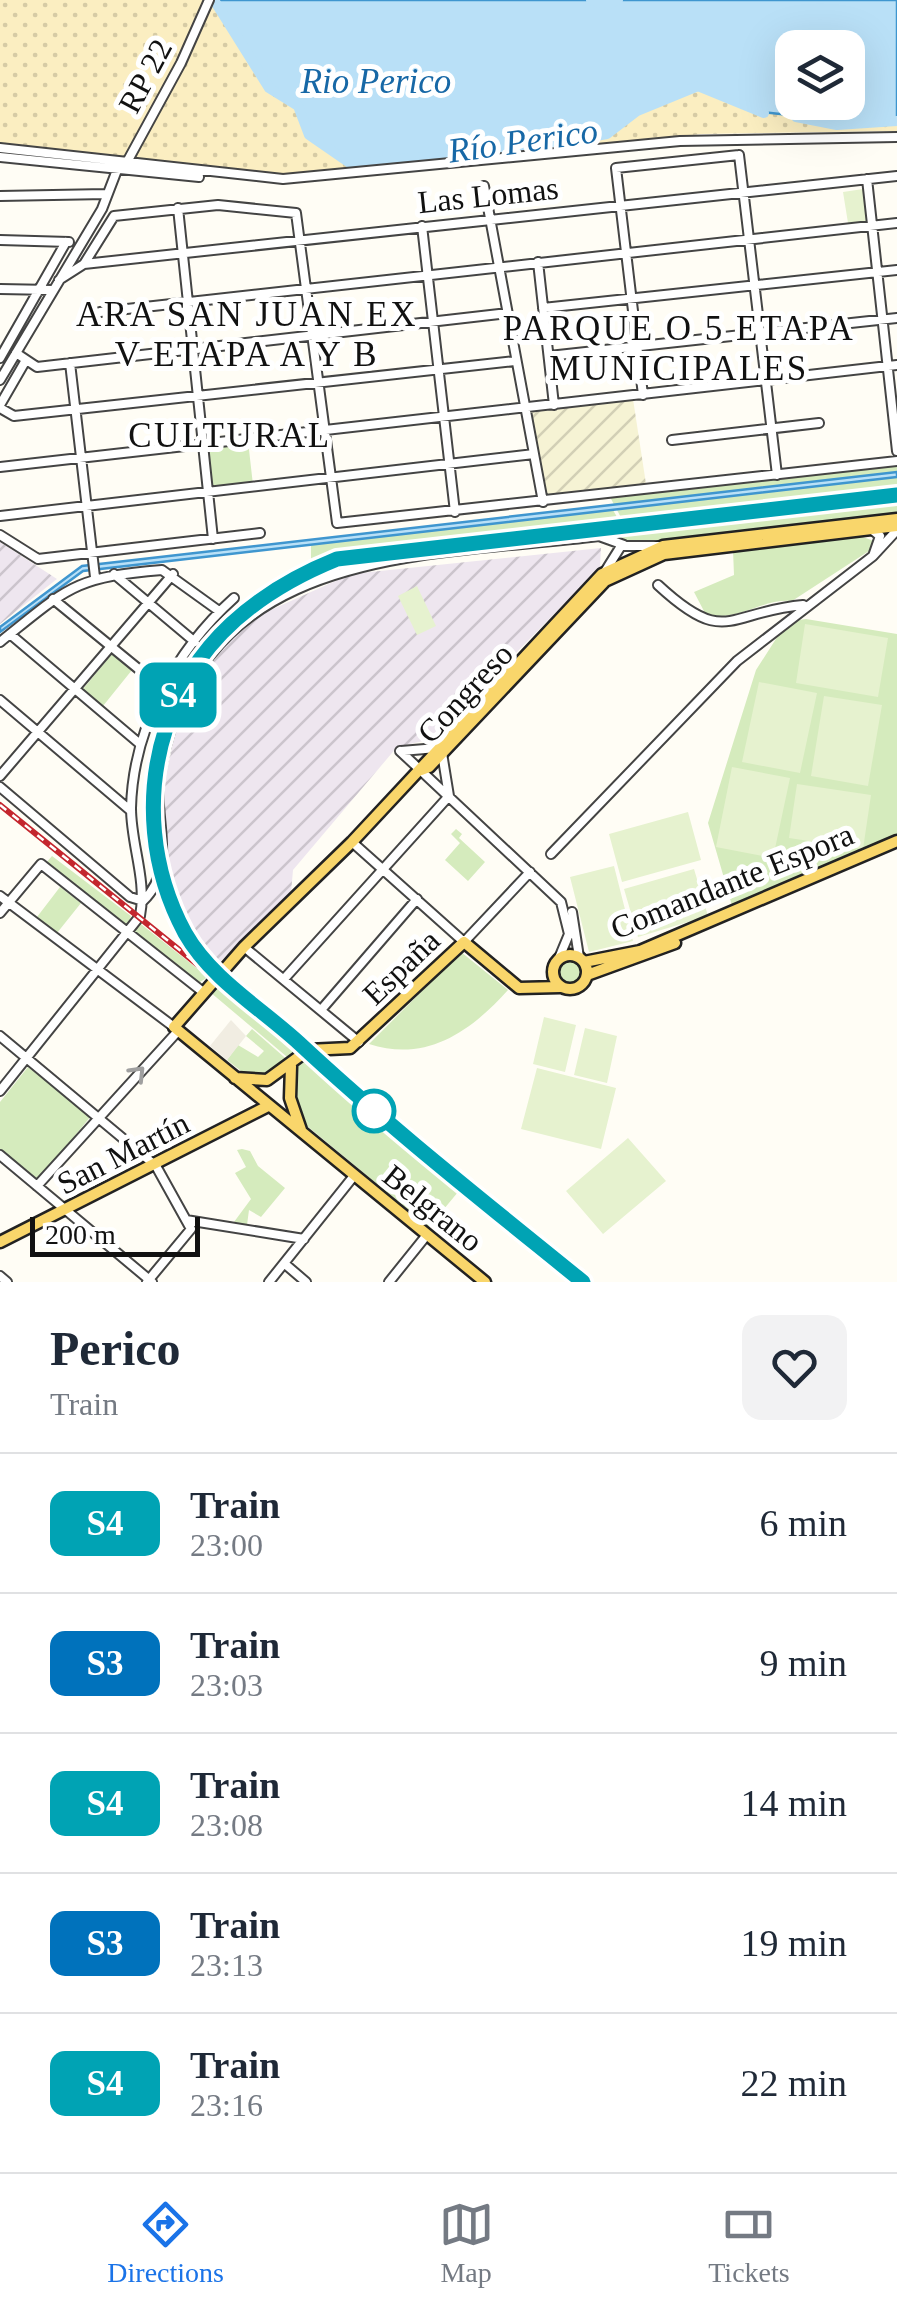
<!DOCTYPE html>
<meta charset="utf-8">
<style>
body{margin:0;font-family:"Times New Roman",serif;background:#f2f2f3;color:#1f2937;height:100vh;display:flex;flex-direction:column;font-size:38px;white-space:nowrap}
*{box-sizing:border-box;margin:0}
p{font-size:32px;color:#747a83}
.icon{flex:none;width:55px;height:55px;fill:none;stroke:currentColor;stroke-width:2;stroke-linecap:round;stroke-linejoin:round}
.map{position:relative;height:1282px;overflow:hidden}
.details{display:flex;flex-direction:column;background:#fff;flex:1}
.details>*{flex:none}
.badge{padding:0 20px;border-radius:15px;font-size:35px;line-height:65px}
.tools{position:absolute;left:775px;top:30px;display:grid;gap:20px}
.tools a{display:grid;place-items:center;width:90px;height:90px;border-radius:20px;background:#fff;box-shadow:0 10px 40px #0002;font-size:50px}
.scale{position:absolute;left:30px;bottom:25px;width:170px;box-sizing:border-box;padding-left:10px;border:5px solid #111;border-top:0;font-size:28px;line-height:35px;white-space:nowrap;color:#111;-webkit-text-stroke:8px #fff;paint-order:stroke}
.map>.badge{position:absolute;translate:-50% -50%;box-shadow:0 0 0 5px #fff}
.round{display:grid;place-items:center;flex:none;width:105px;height:105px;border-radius:20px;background:#f2f2f3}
.head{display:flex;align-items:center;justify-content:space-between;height:170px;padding:0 50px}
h1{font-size:48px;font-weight:700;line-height:75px}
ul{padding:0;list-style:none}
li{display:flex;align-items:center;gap:30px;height:140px;padding:0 50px;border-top:2px solid #e0e1e3}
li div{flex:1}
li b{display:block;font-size:38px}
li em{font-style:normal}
li .badge{min-width:110px;font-weight:700;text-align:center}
.dock{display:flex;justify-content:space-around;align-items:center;height:140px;border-top:2px solid #e0e1e3;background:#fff;font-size:28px;color:#747a83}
.dock a{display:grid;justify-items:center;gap:5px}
.dock .current{color:#1a73e8}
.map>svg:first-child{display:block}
.industrial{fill:url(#industrial-furrows)}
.farmland{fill:url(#farmland-furrows)}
.grass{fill:#d5ebbd}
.sand{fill:url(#sand-dots);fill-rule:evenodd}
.pitch{fill:#e6f2cf}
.plaza{fill:#f1ede2}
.water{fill:#b9e0f7;stroke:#3f96cf;stroke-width:2.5;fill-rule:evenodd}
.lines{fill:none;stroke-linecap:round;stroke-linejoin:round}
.river{stroke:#b9e0f7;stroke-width:10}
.minor-casing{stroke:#444;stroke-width:12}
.major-casing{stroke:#222;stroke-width:15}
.minor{stroke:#fff;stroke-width:8}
.major{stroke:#f9d66b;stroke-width:10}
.rail-casing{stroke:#c4262e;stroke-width:6}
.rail{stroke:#fff;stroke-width:2.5;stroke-dasharray:8;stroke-linecap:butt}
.oneway{stroke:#a0a0a0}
.line-casing{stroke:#fff;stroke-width:22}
.line{stroke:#00a3b4;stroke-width:15}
.stop-dot{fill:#fff;stroke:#00a3b4;stroke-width:5}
.labels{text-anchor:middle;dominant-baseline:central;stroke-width:10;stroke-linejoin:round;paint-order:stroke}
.street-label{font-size:32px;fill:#111;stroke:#fff}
.water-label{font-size:35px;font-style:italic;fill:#1768a6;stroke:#fff}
.neighbourhood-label{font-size:35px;letter-spacing:2.5px;fill:#111;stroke:#fff}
</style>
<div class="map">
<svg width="897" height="1282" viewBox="0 0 897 1282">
<defs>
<pattern id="industrial-furrows" width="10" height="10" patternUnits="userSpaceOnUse" patternTransform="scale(2.5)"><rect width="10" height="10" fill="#eee6ef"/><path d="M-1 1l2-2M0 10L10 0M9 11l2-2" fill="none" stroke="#cbc4cc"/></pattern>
<pattern id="farmland-furrows" width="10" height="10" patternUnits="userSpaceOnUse" patternTransform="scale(2.5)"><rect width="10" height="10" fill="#f6f3d4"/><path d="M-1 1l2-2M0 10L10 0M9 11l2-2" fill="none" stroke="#d2cfb5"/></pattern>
<pattern id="sand-dots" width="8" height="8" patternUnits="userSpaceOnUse" patternTransform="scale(2.5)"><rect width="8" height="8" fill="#fbeec1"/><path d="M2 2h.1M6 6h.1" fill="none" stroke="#d6cba5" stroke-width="1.8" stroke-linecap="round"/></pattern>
</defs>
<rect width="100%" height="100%" fill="#fffdf5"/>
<path class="industrial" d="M 0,542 L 57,579 L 0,624 Z
M 601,548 L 600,567 L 432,739 L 397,747 L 293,870 L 291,893 L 219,963 L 190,928 L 184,914 L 168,865 L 162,794 L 178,720 L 190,694 L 229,639 L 253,618 L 351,574 Z"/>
<path class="farmland" d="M 633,399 L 646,484 L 547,496 L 528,412 Z"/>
<path class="grass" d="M 248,441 L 253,485 L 212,490 L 206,447 Z
M 897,464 L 897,517 L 664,554 L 659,547 L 621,544 L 618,527 L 625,525 L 610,497 Z
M 613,510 L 621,524 L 351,554 L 311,566 L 311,545 Z
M 860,536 L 874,541 L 872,549 L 792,601 C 759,599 743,621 706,615 L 694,592 L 734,575 L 733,550 Z
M 806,619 L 897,634 L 897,838 L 733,909 L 708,823 L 756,670 L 781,631 L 792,621 Z
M 112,654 L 132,670 L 103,706 L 83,689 Z
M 456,829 L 462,834 L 459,838 L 485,862 L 468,881 L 445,860 L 460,843 L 451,834 Z
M 52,856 L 131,916 L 128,926 L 46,863 Z
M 60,887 L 81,903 L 57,933 L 37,917 Z
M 137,921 L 208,977 L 197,984 L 134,931 Z
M 461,952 L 508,990 C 471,1031 427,1063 369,1044 Z
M554 972a15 15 0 1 1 30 0a15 15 0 1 1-30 0Z
M 216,984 L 301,1053 L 293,1062 L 210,992 Z
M 252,1029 L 291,1063 L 271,1076 L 250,1078 L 227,1060 L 238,1045 L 258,1057 L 264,1051 L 246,1036 Z
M 303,1056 L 463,1186 L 429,1227 L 301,1121 L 293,1072 Z
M 28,1067 L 91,1116 L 39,1180 L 0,1149 L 0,1102 Z
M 242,1149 L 250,1151 L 258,1166 L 285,1188 L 261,1217 L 249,1210 L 247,1225 L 234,1222 L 251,1199 L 235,1173 L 246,1167 L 237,1150 Z"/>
<path class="sand" d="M 0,0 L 897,0 L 897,131 L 702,134 L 284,175 L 0,145 ZM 792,48 L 848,48 L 848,102 L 792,102 Z"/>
<path class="pitch" d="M 863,189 L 867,221 L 848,223 L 843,192 Z
M 417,586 L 436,626 L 417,635 L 398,596 Z
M 805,624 L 888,638 L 878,697 L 796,683 Z
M 759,682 L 817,693 L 800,773 L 742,762 Z
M 824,696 L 882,705 L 868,786 L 811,776 Z
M 732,767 L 790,778 L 773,858 L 716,847 Z
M 797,784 L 871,795 L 863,849 L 789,838 Z
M 688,812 L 701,860 L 622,882 L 609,834 Z
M 614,866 L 633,941 L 589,952 L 570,877 Z
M 694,869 L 708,916 L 638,937 L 624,889 Z
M 544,1017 L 576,1025 L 565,1072 L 533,1064 Z
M 585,1028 L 617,1036 L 607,1083 L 574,1075 Z
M 537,1068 L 616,1088 L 601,1149 L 521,1129 Z
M 628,1138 L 666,1181 L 603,1234 L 566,1191 Z"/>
<path class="plaza" d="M 231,1020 L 246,1036 L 227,1060 L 210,1046 Z"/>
<path class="water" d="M 214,0 L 591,0 L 607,5 L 618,0 L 897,0 L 897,121 L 820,124 L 807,117 L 752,111 L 698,86 L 637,111 L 607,134 L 546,145 L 351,164 L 309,135 L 298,106 L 269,88 ZM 792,48 L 848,48 L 848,102 L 792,102 Z
M 897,472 L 897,477 L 83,571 L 0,632 L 0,627 L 82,566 Z"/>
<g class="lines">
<path class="river" d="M 214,0 L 269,88 L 298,106 L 309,135 L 351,164 L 546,145 L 607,134 L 637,111 L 698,86 L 764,113
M 591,0 L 607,5 L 618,0
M 796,117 L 837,125 L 897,121"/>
<defs>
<path id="minor" d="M 0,148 L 283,179 L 680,141 L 897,137
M 739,155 L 777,475
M 0,157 L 199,177
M 867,179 L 897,451
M 484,186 L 543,502
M 0,196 L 106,194
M 178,208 L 213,539
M 422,226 L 455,512
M 0,240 L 69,242
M 538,262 L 554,405
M 84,264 L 897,176
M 59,280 L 84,264 L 114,216 L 218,205 L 296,213 L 337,523 L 897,461
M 0,289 L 52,290
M 543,308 L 897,270
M 100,312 L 897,223
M 16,353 L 37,367 L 508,313
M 549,356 L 897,318
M 0,358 L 66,242
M 70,363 L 95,577
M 0,380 L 102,209 L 117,170 L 127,162 L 181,63 L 209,0
M 643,395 L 616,168 L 739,155
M 0,405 L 26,360
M 0,408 L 14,416 L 515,361
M 672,440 L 819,423
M 0,467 L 897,365
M 0,516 L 534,454
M 871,529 L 880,536 L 873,556 L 897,530
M 0,535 L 38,559 L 260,533
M 606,570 L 621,546 L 658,546
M 114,574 L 195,642
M 658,585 C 726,648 727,612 803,605
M 53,599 L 163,689
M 10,634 L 140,744
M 0,642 C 68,588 73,577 162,570 L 219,611
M 0,700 L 131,811
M 400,751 L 561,902 L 569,934 L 559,958
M 401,751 L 437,748
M 0,776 L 173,574
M 0,787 L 130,897 L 143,901
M 352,842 L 464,942 L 530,872
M 551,854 L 737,661 L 873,556
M 0,896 L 174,1027
M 143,901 C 179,866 152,817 160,772 C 202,545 419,558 599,536 L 624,545
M 572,912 L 579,957
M 0,913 L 41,864 L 203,992
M 244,947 L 359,1042
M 284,979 L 449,796 L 442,753
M 321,1010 L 417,899
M 0,1036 L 156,1166 L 186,1220 L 304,1239
M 0,1091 L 140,916 C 147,879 131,845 131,808 C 133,728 175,651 234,598
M 0,1155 L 152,1282
M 37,1186 L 178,1031
M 285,1264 L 306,1282
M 0,1276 L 7,1282
M 147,1282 L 191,1229 L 186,1220
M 269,1282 L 353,1177
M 389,1282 L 426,1236"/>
<path id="major" d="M 421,770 L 429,767 L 605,581 L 664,554 L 897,526
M553 972a17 17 0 1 1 34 0a17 17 0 1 1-34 0Z
M 584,962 L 640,951 L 897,841
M 587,975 L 675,943
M 291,1066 L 290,1098 L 301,1130
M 235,1078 L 267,1080 L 308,1050 L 350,1048 L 464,942 L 519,988 L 560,987
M 0,1242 L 268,1106
M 485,1282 L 174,1027 L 244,947 L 352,842 L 602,574 L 663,546 L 897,519"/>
</defs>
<use href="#minor" class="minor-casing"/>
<use href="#major" class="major-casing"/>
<use href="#minor" class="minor"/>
<use href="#major" class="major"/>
<defs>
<path id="rail" d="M 0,805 L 198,965
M 317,1064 L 583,1282
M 327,1073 C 284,1027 219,990 186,935 C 98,782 183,620 337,559 L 897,495"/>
</defs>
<use href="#rail" class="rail-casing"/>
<use href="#rail" class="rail"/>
</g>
<defs><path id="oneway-chevron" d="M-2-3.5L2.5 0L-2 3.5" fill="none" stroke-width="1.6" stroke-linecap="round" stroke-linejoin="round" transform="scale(2.5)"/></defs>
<use class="oneway" href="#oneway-chevron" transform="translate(138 1073) rotate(-46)"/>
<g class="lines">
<defs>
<path id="line" d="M 583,1282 C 487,1204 389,1127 299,1043 C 261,1008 211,979 185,933 C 151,870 144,796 166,728 C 191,644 258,591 337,559 L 897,495"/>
</defs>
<use href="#line" class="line-casing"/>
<use href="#line" class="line"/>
</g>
<circle class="stop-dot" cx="374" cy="1111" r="20"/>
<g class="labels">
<g class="street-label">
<text transform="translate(145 76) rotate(-62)">RP 22</text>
<text transform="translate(488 195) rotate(-6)">Las Lomas</text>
<text transform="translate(465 693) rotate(-47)">Congreso</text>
<text transform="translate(732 881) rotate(-22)">Comandante Espora</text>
<text transform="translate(401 967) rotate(-44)">España</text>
<text transform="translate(123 1153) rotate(-27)">San Martín</text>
<text transform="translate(433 1208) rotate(39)">Belgrano</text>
</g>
<g class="water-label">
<text x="376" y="81">Rio Perico</text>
<text transform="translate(523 141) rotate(-8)">Río Perico</text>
</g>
<g class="neighbourhood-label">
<text x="247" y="314">ARA SAN JUAN EX<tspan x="247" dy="40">V ETAPA A Y B</tspan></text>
<text x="679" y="328">PARQUE O 5 ETAPA<tspan x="679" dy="40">MUNICIPALES</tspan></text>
<text x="230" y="435">CULTURAL</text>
</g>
</g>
</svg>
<div class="tools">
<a><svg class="icon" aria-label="layers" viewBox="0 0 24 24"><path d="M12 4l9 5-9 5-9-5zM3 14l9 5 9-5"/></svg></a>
</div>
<div class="scale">200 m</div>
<b class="badge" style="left:178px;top:695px;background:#00a3b4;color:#fff">S4</b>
</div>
<section class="details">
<div class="head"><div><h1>Perico</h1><p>Train</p></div><a class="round"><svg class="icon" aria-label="heart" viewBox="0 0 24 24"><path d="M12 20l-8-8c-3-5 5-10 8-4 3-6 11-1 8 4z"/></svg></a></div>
<ul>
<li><span class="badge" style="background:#00a3b4;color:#fff">S4</span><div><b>Train</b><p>23:00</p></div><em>6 min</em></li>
<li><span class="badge" style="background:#0072bc;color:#fff">S3</span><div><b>Train</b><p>23:03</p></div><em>9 min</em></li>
<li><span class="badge" style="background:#00a3b4;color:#fff">S4</span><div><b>Train</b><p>23:08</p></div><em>14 min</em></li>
<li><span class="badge" style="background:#0072bc;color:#fff">S3</span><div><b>Train</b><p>23:13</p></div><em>19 min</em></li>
<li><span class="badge" style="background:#00a3b4;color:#fff">S4</span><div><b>Train</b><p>23:16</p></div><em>22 min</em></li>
</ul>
</section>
<nav class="dock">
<a class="current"><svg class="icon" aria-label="directions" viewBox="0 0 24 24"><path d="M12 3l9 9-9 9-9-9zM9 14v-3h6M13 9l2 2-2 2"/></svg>Directions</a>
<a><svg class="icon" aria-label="map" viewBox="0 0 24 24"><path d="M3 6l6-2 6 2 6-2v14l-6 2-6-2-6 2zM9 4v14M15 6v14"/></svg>Map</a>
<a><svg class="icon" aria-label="tickets" viewBox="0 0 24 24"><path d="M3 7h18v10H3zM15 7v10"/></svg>Tickets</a>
</nav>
